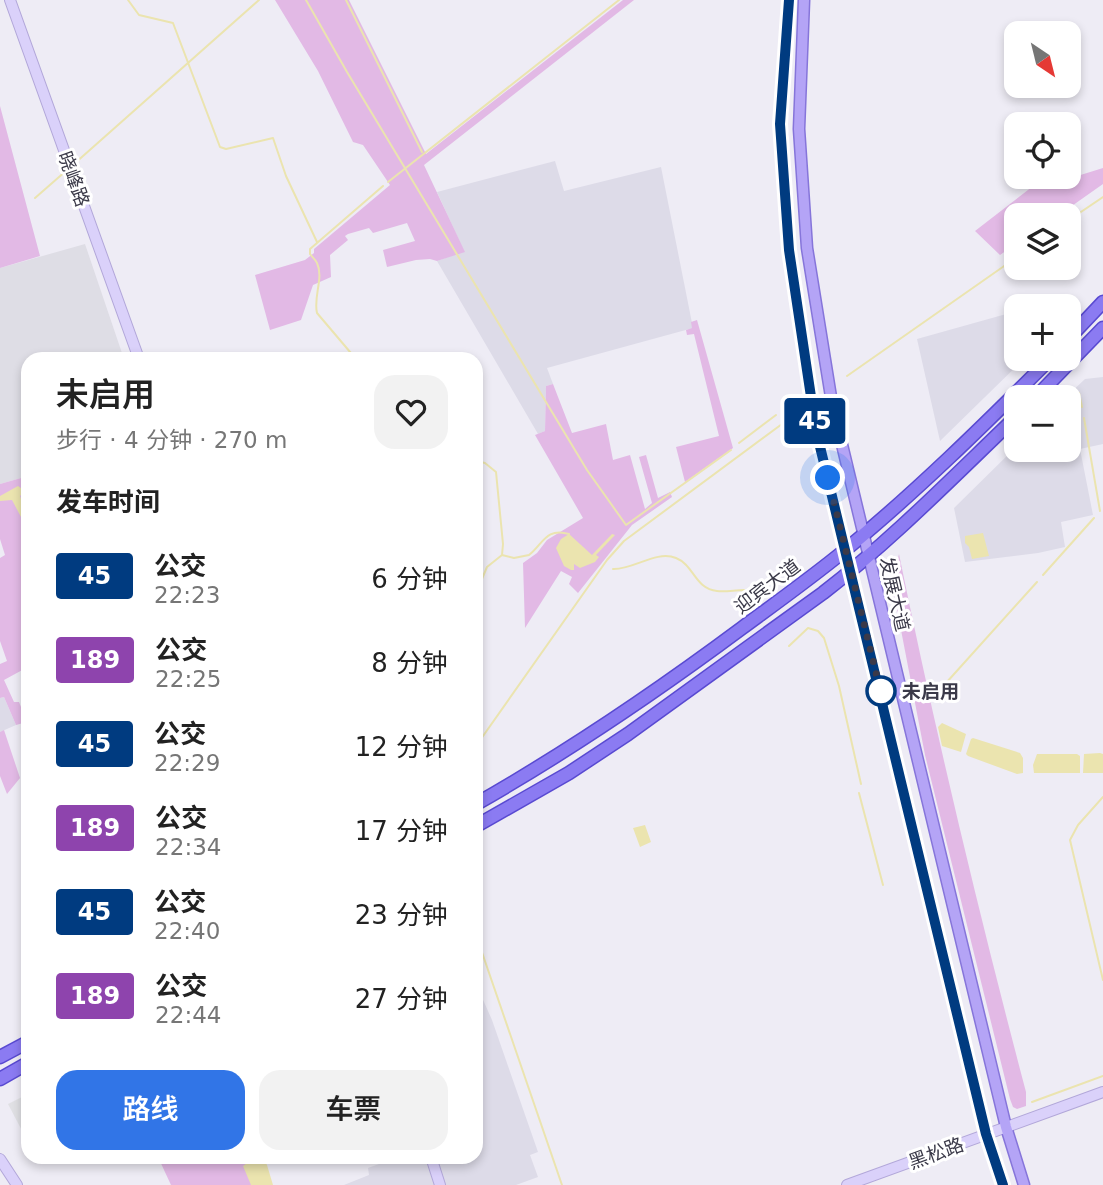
<!DOCTYPE html>
<html lang="zh">
<meta charset="utf-8">
<style>
body{margin:0;font-family:"DejaVu Sans","Noto Sans SC",sans-serif;background:#f2f2f2;color:#222;height:100vh;display:flex;flex-direction:column;font-size:26px;white-space:nowrap}
*{box-sizing:border-box;margin:0}
p{font-size:23px;color:#767676}
.icon{flex:none;width:38px;height:38px;fill:none;stroke:currentColor;stroke-width:2;stroke-linecap:round;stroke-linejoin:round}
.map{position:relative;flex:1;overflow:hidden}
.details{position:absolute;left:21px;top:352px;width:462px;height:812px;display:flex;flex-direction:column;background:#fff;border-radius:21px;box-shadow:0 4px 10px #0003}
.details>*{flex:none}
.badge{padding:0 14px;border-radius:5px;font-size:24px;line-height:46px}
.needle{width:46px;rotate:145deg}
.buttons{position:absolute;left:1004px;top:21px;display:grid;gap:14px}
.buttons a{display:grid;place-items:center;width:77px;height:77px;border-radius:14px;background:#fff;box-shadow:0 4px 10px #0003;font-size:35px}
.you{position:absolute;width:35px;height:35px;margin:-18px;border:5px solid #fff;border-radius:50%;background:#1a73e8;box-shadow:0 0 0 10px #1a73e833}
.map>.badge{position:absolute;translate:-50% -50%;box-shadow:0 0 0 4px #fff}
h2{padding:0 35px;font-size:26px;line-height:63px}
.round{display:grid;place-items:center;flex:none;width:74px;height:74px;border-radius:21px;background:#f2f2f2}
.summary{display:flex;align-items:center;justify-content:space-between;height:119px;padding:0 35px}
h1{font-size:33px;font-weight:600;line-height:52px}
.cta{display:flex;gap:14px;margin-top:auto;padding:14px 35px}
.cta a{flex:1;height:80px;border-radius:21px;background:#3175e7;color:#fff;font-size:28px;font-weight:600;line-height:80px;text-align:center}
.cta a+a{background:#f2f2f2;color:#222}
ul{padding:0;list-style:none}
li{display:flex;align-items:center;gap:21px;height:84px;padding:0 35px}
li div{flex:1}
li b{display:block;font-size:26px}
li em{font-style:normal}
li .badge{min-width:77px;font-weight:700;text-align:center}
.map>svg:first-child{display:block}
.residential{fill:#dddbe8}
.industrial{fill:#dedde5}
.green{fill:#e2b9e5}
.parking{fill:#e0e0e4}
.water{fill:#ebe4af}
.lines{fill:none;stroke-linecap:round;stroke-linejoin:round}
.stream{stroke:#ebe4af;stroke-width:2}
.secondary-casing{stroke:#b2a7d9;stroke-width:12}
.primary-casing{stroke:#8675da;stroke-width:13}
.highway-casing{stroke:#594ad1;stroke-width:15}
.secondary{stroke:#dad1fa;stroke-width:10}
.primary{stroke:#b4a4f6;stroke-width:10}
.highway{stroke:#8b7bf2;stroke-width:12}
.line-casing{stroke:#fff;stroke-width:16}
.line{stroke:#003b80;stroke-width:10}
.walk{stroke:#3b3a49;stroke-width:7;stroke-dasharray:0 12.6}
.stop-dot{fill:#fff;stroke:#003b80;stroke-width:3.5}
.labels{text-anchor:middle;dominant-baseline:central;stroke-width:6;stroke-linejoin:round;paint-order:stroke}
.street-label{font-size:19px;fill:#3b3a49;stroke:#fff}
.stop-label{font-size:19px;font-weight:bold;fill:#3b3a49;stroke:#fff;text-anchor:start}
</style>
<div class="map">
<svg width="1103" height="1185" viewBox="0 0 1103 1185">
<rect width="100%" height="100%" fill="#eeecf5"/>
<path class="residential" d="M 555,161 L 564,191 L 661,167 L 693,328 L 547,368 L 553,384 L 546,386 L 545,431 L 538,434 L 437,261 L 464,251 L 437,192 Z
M 1017,311 L 1017,359 L 1024,359 L 940,441 L 917,339 Z
M 1103,377 L 1103,444 L 1080,449 L 1093,515 L 1061,522 L 1065,547 L 1038,553 L 965,562 L 954,508 L 1017,446 L 1017,450 L 1069,450 L 1069,397 L 1066,397 L 1085,379 Z
M 4,697 L 16,725 L 0,732 L 0,698 Z
M 476,984 L 492,1020 L 538,1152 L 530,1155 L 538,1177 L 516,1185 L 344,1185 L 369,1175 L 368,1168 L 390,1160 L 389,1157 L 476,1157 Z"/>
<path class="industrial" d="M 85,244 L 124,359 L 28,359 L 28,476 L 0,484 L 0,268 Z"/>
<path class="green" d="M 275,0 L 349,0 L 426,154 L 623,0 L 634,0 L 424,165 L 465,252 L 437,261 L 430,259 L 416,260 L 387,267 L 383,250 L 415,241 L 407,223 L 373,233 L 369,228 L 348,234 L 345,236 L 348,240 L 330,255 L 331,277 L 313,285 L 301,320 L 270,330 L 255,275 L 305,260 L 314,253 L 314,249 L 390,185 L 363,145 L 353,142 L 318,71 Z
M 0,106 L 40,256 L 0,268 Z
M 1103,168 L 1103,184 L 1059,215 L 1017,215 L 1017,243 L 1000,255 L 975,231 L 1037,183 L 1042,187 Z
M 697,320 L 733,448 L 685,482 L 676,447 L 719,436 L 694,334 L 687,335 L 686,330 L 692,328 L 691,322 Z
M 553,384 L 572,433 L 606,424 L 613,460 L 630,455 L 645,509 L 652,503 L 639,457 L 646,455 L 658,498 L 670,492 L 672,497 L 632,525 L 578,593 L 569,584 L 572,577 L 561,571 L 525,628 L 523,563 L 537,553 L 547,540 L 583,518 L 535,435 L 545,431 L 546,386 Z
M 28,476 L 28,671 L 26,668 L 4,680 L 14,702 L 19,702 L 27,722 L 16,725 L 4,697 L 0,698 L 0,664 L 7,661 L 0,641 L 0,558 L 5,555 L 0,539 L 0,484 Z
M 899,554 C 936,735 979,914 1026,1092 L 1026,1106 L 1017,1109 L 1013,1107 L 1010,1099 L 925,755 L 892,583 Z
M 4,730 L 20,778 L 7,794 L 0,776 L 0,732 Z
M 158,1157 L 255,1157 L 266,1185 L 171,1185 Z"/>
<path class="parking" d="M 28,1094 L 28,1142 L 8,1104 Z"/>
<path class="water" d="M 18,486 L 25,491 L 20,496 L 26,512 L 21,517 L 12,500 L 0,501 L 0,496 Z
M 983,533 L 989,556 L 972,559 L 969,547 L 965,543 L 965,536 Z
M 569,534 L 592,555 L 612,534 L 615,535 L 596,555 L 599,557 L 595,562 L 580,568 L 574,564 L 574,570 L 571,570 L 564,566 L 556,548 L 561,539 Z
M 942,723 L 966,734 L 961,752 L 942,746 L 938,727 Z
M 973,738 L 1020,753 L 1023,758 L 1023,773 L 1017,774 L 968,756 L 966,754 L 971,739 Z
M 1100,753 L 1103,754 L 1103,773 L 1083,773 L 1084,754 Z
M 1037,754 L 1077,754 L 1080,756 L 1080,773 L 1034,773 L 1033,765 Z
M 645,825 L 651,842 L 640,847 L 633,828 Z
M 255,1157 L 262,1157 L 267,1165 L 273,1185 L 251,1185 L 243,1166 Z"/>
<g class="lines">
<path class="stream" d="M 128,0 L 139,15 L 173,23 L 220,147 L 226,149 L 273,138 L 286,176 L 317,242
M 306,0 L 347,72 L 587,470 L 626,525 L 731,450
M 346,0 L 422,152
M 74,164 L 259,0
M 388,182 L 619,0
M 35,198 L 67,170
M 1069,220 L 1103,197
M 356,359 L 317,313 C 313,297 324,278 317,263 C 316,260 312,257 310,254 L 310,249 L 383,186
M 847,376 L 1017,257
M 1079,393 L 1082,407
M 1084,418 L 1100,511
M 739,443 L 776,415
M 476,461 L 485,463 L 496,472 L 503,544 L 502,555
M 613,569 C 633,570 656,550 676,558 C 694,565 695,589 717,591 C 726,592 735,590 744,590 L 750,595
M 1043,575 L 1094,518
M 476,593 L 487,567 L 502,555 L 514,558 L 529,555 C 543,544 546,527 569,534
M 789,646 L 808,628 L 818,631 L 824,638 L 839,686 L 861,784
M 937,693 L 1037,582
M 476,746 L 607,560 L 624,541 L 782,424
M 859,793 L 883,885
M 1103,797 L 1078,825 L 1070,840 L 1103,980
M 476,935 L 562,1185
M 1032,1102 L 1103,1076"/>
<defs>
<path id="secondary" d="M 10,0 L 139,359
M 431,1157 L 440,1185
M 0,1159 L 17,1185
M 847,1185 L 1103,1092"/>
<path id="primary" d="M 789,0 L 781,124 L 789,250 L 816,430 L 986,1134 L 1003,1185
M 804,0 L 799,129 L 807,248 L 832,403 L 1006,1127 L 1024,1185"/>
<path id="highway" d="M 1069,338 L 1103,302
M 1036,397 L 1103,328
M 476,804 C 569,751 656,692 742,628 C 776,603 811,578 844,551 C 916,492 984,425 1050,359
M 476,826 L 569,773 L 628,734 L 823,593 C 893,539 954,476 1017,416
M 0,1057 L 28,1042
M 0,1079 L 28,1063"/>
</defs>
<use href="#secondary" class="secondary-casing"/>
<use href="#primary" class="primary-casing"/>
<use href="#highway" class="highway-casing"/>
<use href="#secondary" class="secondary"/>
<use href="#primary" class="primary"/>
<use href="#highway" class="highway"/>
</g>
<g class="lines">
<defs>
<path id="line" d="M 789,0 L 780,124 L 789,250 L 816,430 L 986,1134 L 1003,1185"/>
</defs>
<use href="#line" class="line-casing"/>
<use href="#line" class="line"/>
<path class="walk" d="M 828,478 L 882,697 L 881,691"/>
</g>
<circle class="stop-dot" cx="881" cy="691" r="14"/>
<g class="labels">
<g class="street-label">
<text transform="translate(74 179) rotate(70)">晓峰路</text>
<text transform="translate(767 586) rotate(-37)">迎宾大道</text>
<text transform="translate(895 594) rotate(77)">发展大道</text>
<text transform="translate(936 1153) rotate(-20)">黑松路</text>
</g>
<g class="stop-label">
<text x="902" y="691">未启用</text>
</g>
</g>
</svg>
<div class="buttons">
<a><svg class="needle" viewBox="-14 -14 28 28"><path d="M0-13l5 13h-10z" fill="#e53935"/><path d="M0 13l5-13h-10z" fill="#767676"/></svg></a>
<a><svg class="icon" aria-label="locate" viewBox="0 0 24 24"><circle cx="12" cy="12" r="6"/><path d="M12 2v4M12 18v4M2 12h4M18 12h4"/></svg></a>
<a><svg class="icon" aria-label="layers" viewBox="0 0 24 24"><path d="M12 4l9 5-9 5-9-5zM3 14l9 5 9-5"/></svg></a>
<a>+</a>
<a>−</a>
</div>
<div class="you" style="left:828px;top:478px"></div>
<b class="badge" style="left:815px;top:421px;background:#003b80;color:#fff">45</b>
<section class="details">
<div class="summary"><div><h1>未启用</h1><p>步行 · 4 分钟 · 270 m</p></div><a class="round"><svg class="icon" aria-label="heart" viewBox="0 0 24 24"><path d="M12 20l-8-8c-3-5 5-10 8-4 3-6 11-1 8 4z"/></svg></a></div>
<h2>发车时间</h2>
<ul>
<li><span class="badge" style="background:#003b80;color:#fff">45</span><div><b>公交</b><p>22:23</p></div><em>6 分钟</em></li>
<li><span class="badge" style="background:#8e44ad;color:#fff">189</span><div><b>公交</b><p>22:25</p></div><em>8 分钟</em></li>
<li><span class="badge" style="background:#003b80;color:#fff">45</span><div><b>公交</b><p>22:29</p></div><em>12 分钟</em></li>
<li><span class="badge" style="background:#8e44ad;color:#fff">189</span><div><b>公交</b><p>22:34</p></div><em>17 分钟</em></li>
<li><span class="badge" style="background:#003b80;color:#fff">45</span><div><b>公交</b><p>22:40</p></div><em>23 分钟</em></li>
<li><span class="badge" style="background:#8e44ad;color:#fff">189</span><div><b>公交</b><p>22:44</p></div><em>27 分钟</em></li>
</ul>
<div class="cta"><a>路线</a><a>车票</a></div>
</section>
</div>
